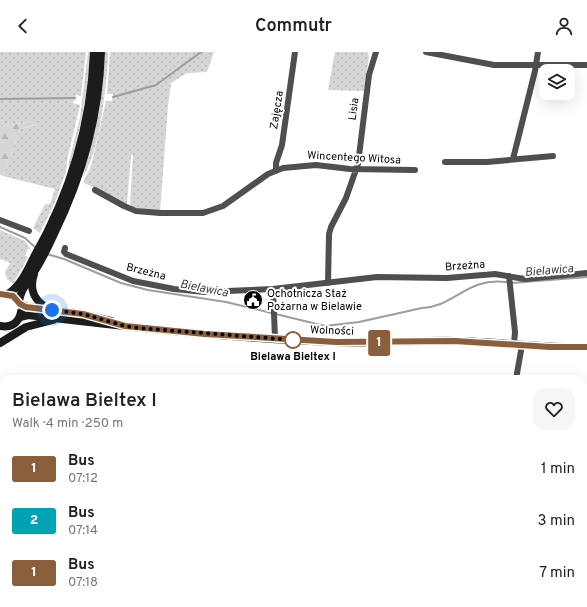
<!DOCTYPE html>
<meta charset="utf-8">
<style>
body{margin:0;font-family:Overpass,sans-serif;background:#f6f6f6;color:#222;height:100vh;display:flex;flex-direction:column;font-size:15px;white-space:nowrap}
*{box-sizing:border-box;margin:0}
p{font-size:13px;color:#767676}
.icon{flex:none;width:22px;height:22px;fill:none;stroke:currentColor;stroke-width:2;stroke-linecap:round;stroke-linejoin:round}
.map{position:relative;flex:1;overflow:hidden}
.details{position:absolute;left:0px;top:323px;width:587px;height:232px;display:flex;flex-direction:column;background:#fff;border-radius:12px 12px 0 0;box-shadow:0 4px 16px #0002}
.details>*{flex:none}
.badge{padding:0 8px;border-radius:3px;font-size:14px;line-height:26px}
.tools{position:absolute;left:539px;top:12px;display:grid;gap:8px}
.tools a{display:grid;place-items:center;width:36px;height:36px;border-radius:8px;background:#fff;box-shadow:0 4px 16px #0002;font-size:20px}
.you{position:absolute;width:20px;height:20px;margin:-10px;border:3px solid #fff;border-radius:50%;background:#1a73e8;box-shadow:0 0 0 6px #1a73e833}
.map>.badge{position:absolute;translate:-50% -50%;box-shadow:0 0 0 2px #fff}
.round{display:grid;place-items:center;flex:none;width:42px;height:42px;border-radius:12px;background:#f6f6f6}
.overview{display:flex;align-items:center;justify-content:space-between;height:68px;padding:0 12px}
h1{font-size:19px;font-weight:600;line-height:30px}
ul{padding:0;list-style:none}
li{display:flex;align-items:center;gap:12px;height:52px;padding:0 12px}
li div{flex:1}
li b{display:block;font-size:15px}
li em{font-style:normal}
li .badge{min-width:44px;font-weight:700;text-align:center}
header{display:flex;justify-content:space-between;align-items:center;height:52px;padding:0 12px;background:#fff;font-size:18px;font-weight:600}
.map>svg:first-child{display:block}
.grass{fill:url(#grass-dots)}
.forest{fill:url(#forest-firs)}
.garden{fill:#d6d6d6}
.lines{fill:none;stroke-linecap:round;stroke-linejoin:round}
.stream{stroke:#9d9d9d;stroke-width:2}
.street{stroke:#4f4f4f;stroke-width:6}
.secondary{stroke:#1c1c1c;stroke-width:8}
.rail{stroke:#000;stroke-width:2;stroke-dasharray:6 2 1 2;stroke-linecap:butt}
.line-casing{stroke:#fff;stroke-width:9}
.line{stroke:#8b5e3c;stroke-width:6}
.walk{stroke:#000;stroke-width:4;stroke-dasharray:0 7.2}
.stop-dot{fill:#fff;stroke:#8b5e3c;stroke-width:2}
.labels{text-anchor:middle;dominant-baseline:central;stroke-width:4;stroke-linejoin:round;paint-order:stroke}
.street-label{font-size:11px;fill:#000;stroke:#fff}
.poi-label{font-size:11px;fill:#000;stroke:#fff;text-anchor:start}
.stop-label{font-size:11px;font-weight:bold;fill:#000;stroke:#fff}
.water-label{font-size:12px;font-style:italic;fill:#3e3e3e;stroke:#fff}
</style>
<header><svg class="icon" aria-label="back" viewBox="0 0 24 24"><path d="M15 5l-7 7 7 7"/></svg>Commutr<svg class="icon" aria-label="person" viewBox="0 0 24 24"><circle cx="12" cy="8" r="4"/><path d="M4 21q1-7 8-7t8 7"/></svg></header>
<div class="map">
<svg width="587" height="555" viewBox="0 0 587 555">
<defs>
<pattern id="grass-dots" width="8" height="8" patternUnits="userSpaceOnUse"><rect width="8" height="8" fill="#d6d6d6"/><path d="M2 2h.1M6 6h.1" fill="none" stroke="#b6b6b6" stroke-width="1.8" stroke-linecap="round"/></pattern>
<pattern id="forest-firs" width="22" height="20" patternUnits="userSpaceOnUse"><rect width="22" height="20" fill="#d6d6d6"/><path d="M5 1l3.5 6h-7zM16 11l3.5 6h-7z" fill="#b6b6b6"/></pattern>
</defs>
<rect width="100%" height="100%" fill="#fff"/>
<path class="grass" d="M 0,0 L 86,0 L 81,44 L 76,43 L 75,49 L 73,49 L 73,51 L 80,53 L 67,109 L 66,120 L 55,150 L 40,181 L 33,176 L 45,152 L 50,152 L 55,137 L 3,124 L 19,80 L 21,77 L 36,73 L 32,69 L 0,75 Z
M 88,0 L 91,0 C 87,42 80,81 68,121 L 69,110 L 80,65 Z
M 105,0 L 108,0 L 108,8 C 105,42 100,97 83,125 L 99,59 Z
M 110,0 L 214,0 L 207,20 L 187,21 L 171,31 L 168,54 L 160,160 L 132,155 L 130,152 L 133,103 L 131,103 L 127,152 L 120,151 L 83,130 L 90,117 L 93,106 L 106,49 L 112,49 L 113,42 L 107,42 Z
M 335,0 L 368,0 L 369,5 L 364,39 L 328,38 Z
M 0,178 L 25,189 L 31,197 L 28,197 L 25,203 L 28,205 L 13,232 L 7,227 L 5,220 L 10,211 L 0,207 Z"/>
<path class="forest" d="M 32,69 L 37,69 L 38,72 L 21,77 L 19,80 L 3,124 L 0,123 L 0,75 Z"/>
<path class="garden" d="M 587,514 L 587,555 L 400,555 L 399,553 L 411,551 L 583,551 L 583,515 Z"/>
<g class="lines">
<path class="stream" d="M 113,45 L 156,33 L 201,0
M 0,47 L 75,46
M 0,175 L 25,186 L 37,197
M 47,202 L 64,207 L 121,231 L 148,238 L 226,250 L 325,274 L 359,270 L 422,256 C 454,255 467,225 506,230
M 512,231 L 587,225"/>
<path class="street" d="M 426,0 L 494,13 L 587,13
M 513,107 L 535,19 L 538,0
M 445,110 L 487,110 L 553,104
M 276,118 L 276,111 L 282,93 L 295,0
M 95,138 L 124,154 L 136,159 L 160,161 L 203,161 L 223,154 L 268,122 L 283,116 L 316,113 L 350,117 L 415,118
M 0,168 L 29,179
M 65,196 L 64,200 L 66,202 L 133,229 L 174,237 L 205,240 L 273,237 L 377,225 L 447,226 L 495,222 L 525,227 L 587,221
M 509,224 L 515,280 L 514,292
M 328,231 L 329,182 L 331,175 L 346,146 L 358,112 L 369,23 L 376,0
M 273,237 L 275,286
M 516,327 L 522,293
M 190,551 L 190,555
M 371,551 L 374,555
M 380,555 L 400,551"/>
<path class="secondary" d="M 34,222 C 29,237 34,249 48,256
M 8,242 C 20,235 28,217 34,205 C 70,142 91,73 94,0
M 19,250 C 20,238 28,230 34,220 C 42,208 48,195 54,182 C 82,125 99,64 101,0
M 20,252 L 28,255 L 76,261 L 111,269
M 20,265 L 28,263 C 130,275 233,287 336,290 C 376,292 417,288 457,289 C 500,290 543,296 587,295
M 0,274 C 11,276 19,271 21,260
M 0,291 L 26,275 L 53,268
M 0,378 L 4,380
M 583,413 L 587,413"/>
<path class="rail" d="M 583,500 L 587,500
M 246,555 L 257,551"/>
</g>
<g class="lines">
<defs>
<path id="line" d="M 0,242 L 13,244 L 20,252 L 26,255 L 83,262 L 125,274 L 205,282 L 336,290 L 455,289 L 550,295 L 587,295"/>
</defs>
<use href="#line" class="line-casing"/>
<use href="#line" class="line"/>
<path class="walk" d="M 52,258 L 83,262 L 125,274 L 138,276 L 293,288"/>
</g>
<defs>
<symbol id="civic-disc" viewBox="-11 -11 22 22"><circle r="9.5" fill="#000" stroke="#fff"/><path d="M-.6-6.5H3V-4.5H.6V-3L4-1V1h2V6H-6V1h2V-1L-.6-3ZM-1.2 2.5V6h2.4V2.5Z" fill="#fff"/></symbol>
</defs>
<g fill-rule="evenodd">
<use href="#civic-disc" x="242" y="237" width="22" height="22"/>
</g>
<circle class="stop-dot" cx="293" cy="288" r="8"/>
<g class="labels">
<g class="street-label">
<text transform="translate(354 57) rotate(-82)">Lisia</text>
<text transform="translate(277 58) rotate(-81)">Zajęcza</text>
<text transform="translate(354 106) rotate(3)">Wincentego Witosa</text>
<text transform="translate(465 214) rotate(-4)">Brzeżna</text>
<text transform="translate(146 220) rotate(14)">Brzeżna</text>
<text transform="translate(332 279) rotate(2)">Wolności</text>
</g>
<g class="poi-label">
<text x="267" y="242">Ochotnicza Staż<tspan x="267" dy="13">Pożarna w Bielawie</tspan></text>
</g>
<g class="stop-label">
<text x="293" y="305">Bielawa Bieltex I</text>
</g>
<g class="water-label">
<text transform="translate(549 219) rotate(-5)">Bielawica</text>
<text transform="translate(204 237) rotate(11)">Bielawica</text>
</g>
</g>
</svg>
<div class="tools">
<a><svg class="icon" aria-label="layers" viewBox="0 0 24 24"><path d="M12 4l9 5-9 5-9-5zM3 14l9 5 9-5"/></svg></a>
</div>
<div class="you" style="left:52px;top:258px"></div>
<b class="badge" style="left:379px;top:291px;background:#8b5e3c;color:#fff">1</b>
<section class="details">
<div class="overview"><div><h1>Bielawa Bieltex I</h1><p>Walk · 4 min · 250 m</p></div><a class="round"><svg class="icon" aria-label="heart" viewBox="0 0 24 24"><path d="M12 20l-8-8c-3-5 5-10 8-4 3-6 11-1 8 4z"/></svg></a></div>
<ul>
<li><span class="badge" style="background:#8b5e3c;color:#fff">1</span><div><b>Bus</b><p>07:12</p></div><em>1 min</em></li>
<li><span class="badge" style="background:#00a3b4;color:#fff">2</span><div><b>Bus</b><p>07:14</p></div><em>3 min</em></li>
<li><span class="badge" style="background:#8b5e3c;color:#fff">1</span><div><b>Bus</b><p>07:18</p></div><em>7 min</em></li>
</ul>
</section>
</div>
